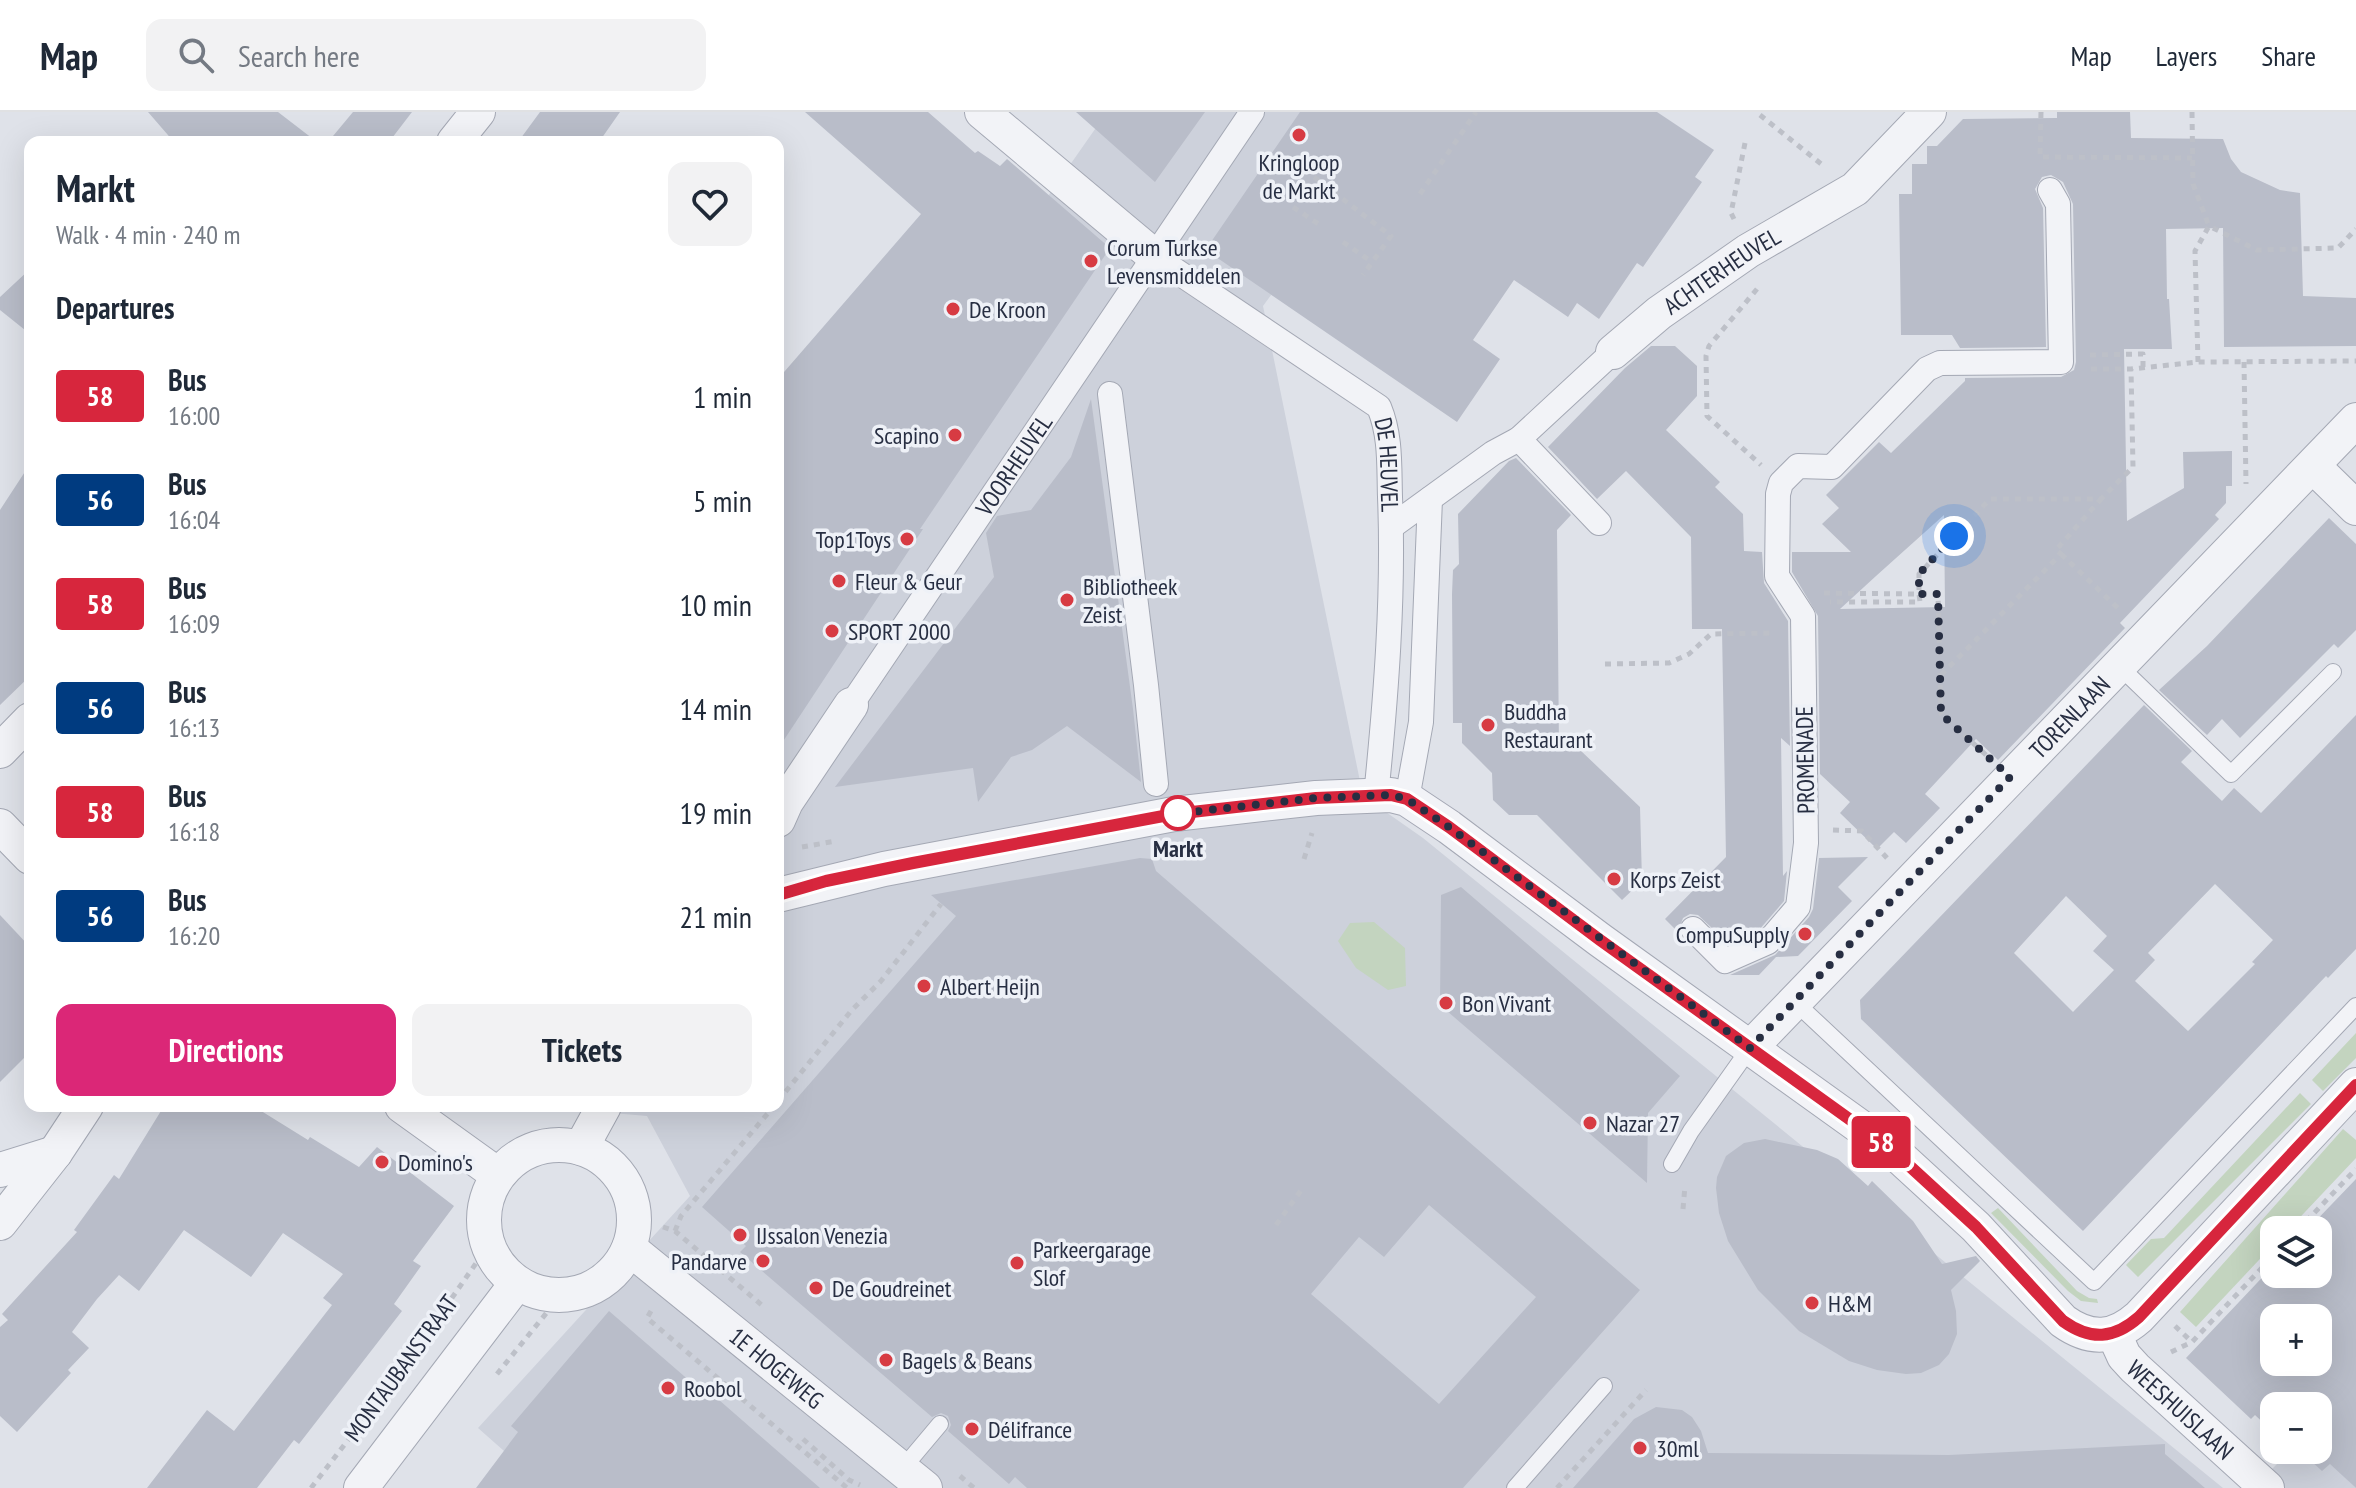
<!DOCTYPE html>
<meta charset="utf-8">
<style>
body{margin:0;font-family:"PT Sans Narrow",sans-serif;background:#f2f2f3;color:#1f2937;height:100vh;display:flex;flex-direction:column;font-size:30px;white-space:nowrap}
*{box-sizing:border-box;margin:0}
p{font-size:26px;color:#747a83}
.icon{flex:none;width:44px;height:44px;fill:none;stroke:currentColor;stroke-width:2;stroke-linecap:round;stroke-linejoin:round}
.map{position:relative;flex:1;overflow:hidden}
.side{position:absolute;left:24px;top:24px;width:760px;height:976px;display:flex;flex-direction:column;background:#fff;border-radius:16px;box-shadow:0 8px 32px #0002}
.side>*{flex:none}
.badge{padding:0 16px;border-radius:6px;font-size:28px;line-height:52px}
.buttons{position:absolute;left:2260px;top:1104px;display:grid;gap:16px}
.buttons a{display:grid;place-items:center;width:72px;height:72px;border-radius:16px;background:#fff;box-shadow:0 8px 32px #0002;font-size:40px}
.you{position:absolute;width:40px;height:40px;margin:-20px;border:6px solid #fff;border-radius:50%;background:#1a73e8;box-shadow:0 0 0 12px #1a73e833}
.map>.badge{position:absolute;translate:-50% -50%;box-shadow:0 0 0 4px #fff}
h2{padding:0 32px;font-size:30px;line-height:72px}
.round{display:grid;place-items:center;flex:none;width:84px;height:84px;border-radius:16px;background:#f2f2f3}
.headline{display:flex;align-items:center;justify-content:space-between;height:136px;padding:0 32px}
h1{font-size:38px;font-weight:600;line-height:60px}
.action{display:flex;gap:16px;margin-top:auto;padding:16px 32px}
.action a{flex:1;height:92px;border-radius:16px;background:#db2777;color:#fff;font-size:32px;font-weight:600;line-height:92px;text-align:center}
.action a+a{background:#f2f2f3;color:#1f2937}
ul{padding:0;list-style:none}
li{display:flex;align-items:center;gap:24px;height:104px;padding:0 32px}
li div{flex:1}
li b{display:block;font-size:30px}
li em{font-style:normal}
li .badge{min-width:88px;font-weight:700;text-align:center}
header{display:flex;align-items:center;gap:48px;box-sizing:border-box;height:112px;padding:0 40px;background:#fff;border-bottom:2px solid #e0e1e3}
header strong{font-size:38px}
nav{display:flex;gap:44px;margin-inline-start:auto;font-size:28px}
.search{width:560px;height:72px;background:#f2f2f3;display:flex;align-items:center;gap:20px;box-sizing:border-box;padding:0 28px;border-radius:16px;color:#747a83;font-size:30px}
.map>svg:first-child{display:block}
.built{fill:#cdd1db}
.green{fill:#c3d4bf}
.building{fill:#b9bdc9;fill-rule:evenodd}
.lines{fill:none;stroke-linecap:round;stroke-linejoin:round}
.service-casing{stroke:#a4a8b4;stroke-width:18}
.pedestrian-casing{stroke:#a4a8b4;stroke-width:26}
.minor-casing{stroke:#a4a8b4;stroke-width:36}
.path{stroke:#bdc0c8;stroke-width:5;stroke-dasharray:6 6;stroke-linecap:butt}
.service{stroke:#f2f3f7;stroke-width:16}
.pedestrian{stroke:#f2f3f7;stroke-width:24}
.minor{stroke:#f2f3f7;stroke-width:34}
.line-casing{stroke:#fff;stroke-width:18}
.line{stroke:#d7263d;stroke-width:12}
.walk{stroke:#272e42;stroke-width:8;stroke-dasharray:0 14.4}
.poi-dot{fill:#d73b43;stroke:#eef1f7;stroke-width:3}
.stop-dot{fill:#fff;stroke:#d7263d;stroke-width:4}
.labels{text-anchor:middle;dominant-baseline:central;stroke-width:7;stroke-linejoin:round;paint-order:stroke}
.poi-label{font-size:24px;fill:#272e42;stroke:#eef1f7;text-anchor:start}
.street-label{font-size:24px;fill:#272e42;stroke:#eef1f7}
.stop-label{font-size:24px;font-weight:bold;fill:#272e42;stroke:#eef1f7}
</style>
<header>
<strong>Map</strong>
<div class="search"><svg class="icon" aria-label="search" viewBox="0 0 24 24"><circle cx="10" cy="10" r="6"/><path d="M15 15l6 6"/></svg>Search here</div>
<nav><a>Map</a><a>Layers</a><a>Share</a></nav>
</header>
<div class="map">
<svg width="2356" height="1376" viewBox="0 0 2356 1376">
<rect width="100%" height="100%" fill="#dfe2e9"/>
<path class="built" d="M 1107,0 L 1406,0 L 1263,194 L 1363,684 L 1423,726 L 2223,1376 L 546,1376 L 478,1316 L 690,1084 L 647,1004 L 530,994 L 778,994 L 778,514 L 1016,130 Z
M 2291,1338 L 2318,1338 L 2356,1376 L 2253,1376 Z"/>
<path class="green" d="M 1374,810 L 1405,836 L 1406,874 L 1388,878 L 1356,856 L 1338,829 L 1350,811 Z
M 2356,921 L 2356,946 L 2323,979 L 2312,968 Z
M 2300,981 L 2311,992 L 2138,1165 L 2126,1153 L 2151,1127 L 2164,1126 Z
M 2343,1017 L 2356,1028 L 2356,1046 L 2288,1118 L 2274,1118 L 2274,1132 L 2196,1215 L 2180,1200 Z
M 1998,1096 L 2077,1179 L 2089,1186 L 2097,1187 L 2098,1191 L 2081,1189 L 2068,1179 L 1991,1101 Z"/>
<path class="building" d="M 148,0 L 278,0 L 317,30 L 174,30 Z
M 353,0 L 412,0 L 389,30 L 328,30 Z
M 540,0 L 620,0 L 599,30 L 518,30 Z
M 805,0 L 928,0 L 975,41 L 978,39 L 1000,54 L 1007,47 L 1110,136 L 920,417 L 923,417 L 778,637 L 778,267 L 921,102 Z
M 1076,0 L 1205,0 L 1155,70 Z
M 1300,0 L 1657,0 L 1714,38 L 1695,65 L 1702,70 L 1643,155 L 1637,151 L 1599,207 L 1577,191 L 1568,205 L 1514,168 L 1473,228 L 1500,247 L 1457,310 L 1216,145 L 1211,130 Z
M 2057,0 L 2130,0 L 2131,26 L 2223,27 L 2231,47 L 2241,60 L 2280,78 L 2300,81 L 2303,184 L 2356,186 L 2356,234 L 2224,235 L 2223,116 L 2166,117 L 2167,187 L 2169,187 L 2172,237 L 2124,237 L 2127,409 L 2184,376 L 2183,340 L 2232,339 L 2232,374 L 2226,374 L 2226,391 L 2215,403 L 2219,407 L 2120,511 L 2125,516 L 1998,648 L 1976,627 L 1925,682 L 1940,696 L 1906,731 L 1894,720 L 1877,737 L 1840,701 L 1850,690 L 1820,662 L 1818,504 L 1792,460 L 1792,440 L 1851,440 L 1822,412 L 1839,396 L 1826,383 L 1879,330 L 1891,341 L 1965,269 L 1965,266 L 2061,265 L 2074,258 L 2076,250 L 2073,92 L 2063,70 L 2051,63 L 2042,65 L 2035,77 L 2043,96 L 2046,235 L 1960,236 L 1952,223 L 1901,223 L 1899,82 L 1912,82 L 1912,52 L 1927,52 L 1927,34 L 1937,34 L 1963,7 L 2057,6 ZM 1944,403 L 1945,495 L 1840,497 L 1876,464 Z
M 30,157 L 30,222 L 0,198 L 0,185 Z
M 1651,234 L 1675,234 L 1697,254 L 1697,284 L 1666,318 L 1720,370 L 1715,375 L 1743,402 L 1744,439 L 1762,440 L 1764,471 L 1788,509 L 1790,634 L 1781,626 L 1783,764 L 1787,759 L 1784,789 L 1759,818 L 1728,831 L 1698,803 L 1690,802 L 1683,806 L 1678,820 L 1665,807 L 1726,745 L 1722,517 L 1692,517 L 1691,425 L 1626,359 L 1597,387 L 1548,335 L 1625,256 Z
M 1091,287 L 1133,597 L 1141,670 L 1067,614 L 1032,638 L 1011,645 L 978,690 L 973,656 L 835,675 L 994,465 L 986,421 L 997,404 L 1031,398 L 1071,345 Z
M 1516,346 L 1571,403 L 1557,418 L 1559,639 L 1580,638 L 1640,695 L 1642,769 L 1622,788 L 1537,703 L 1509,703 L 1493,688 L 1492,661 L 1462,631 L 1462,611 L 1453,611 L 1452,482 L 1453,458 L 1459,452 L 1458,402 L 1509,349 Z
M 30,352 L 30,564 L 0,593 L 0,398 Z
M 2329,406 L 2356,432 L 2356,518 L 2338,536 L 2334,532 L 2240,626 L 2222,607 L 2207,623 L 2159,578 L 2207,534 Z
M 2144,593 L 2192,639 L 2181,650 L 2222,689 L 2234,676 L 2261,701 L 2356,603 L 2356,837 L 2328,866 L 2326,864 L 2083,1119 L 1861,907 L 1860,888 ZM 2215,772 L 2273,828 L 2252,850 L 2255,852 L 2188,919 L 2135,869 L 2155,848 L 2148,841 ZM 2066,784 L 2107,824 L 2093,839 L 2114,858 L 2073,900 L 2014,841 Z
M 1868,745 L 1838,775 L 1852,789 L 1798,844 L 1776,845 L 1759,863 L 1730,863 L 1775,843 L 1809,805 L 1813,797 L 1819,746 Z
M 1140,746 L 1152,747 L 1156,759 L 1640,1178 L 1463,1376 L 1027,1376 L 1015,1365 L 1009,1372 L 948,1319 L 951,1313 L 948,1304 L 941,1301 L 932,1305 L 740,1140 L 746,1134 L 702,1095 L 956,804 L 931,783 ZM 1429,1093 L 1536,1185 L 1439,1292 L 1311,1182 L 1359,1125 L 1384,1145 Z
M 1461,775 L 1680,964 L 1648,1001 L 1647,1071 L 1440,893 L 1441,783 Z
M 0,803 L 30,835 L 30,940 L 0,970 Z
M 164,994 L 253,994 L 308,1028 L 310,1025 L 359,1055 L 377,1035 L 454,1094 L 413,1149 L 421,1154 L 394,1192 L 402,1199 L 299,1332 L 294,1328 L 257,1376 L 147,1376 L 207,1298 L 234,1319 L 332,1193 L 323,1186 L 343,1162 L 283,1121 L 251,1165 L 184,1118 L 139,1179 L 119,1163 L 97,1187 L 72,1220 L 89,1236 L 68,1258 L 71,1261 L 17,1320 L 0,1304 L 0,1215 L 8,1208 L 2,1202 L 77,1120 L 74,1118 L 114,1063 L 119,1067 Z
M 1765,1027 L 1817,1038 L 1838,1047 L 1868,1074 L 1872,1069 L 1913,1109 L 1942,1152 L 1976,1144 L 1980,1149 L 1951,1178 L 1956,1199 L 1957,1222 L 1949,1242 L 1939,1253 L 1921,1261 L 1906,1262 L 1877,1258 L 1849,1249 L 1799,1219 L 1758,1178 L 1728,1129 L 1719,1101 L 1716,1076 L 1717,1065 L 1726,1044 L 1744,1031 Z
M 2356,1067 L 2356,1376 L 2330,1352 L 2322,1359 L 2299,1338 L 2318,1338 L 2318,1294 L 2274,1294 L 2274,1321 L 2255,1303 L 2251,1307 L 2186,1246 L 2274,1153 L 2274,1162 L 2318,1162 L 2318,1118 L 2307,1118 ZM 2274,1206 L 2318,1206 L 2318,1250 L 2274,1250 Z
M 609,1199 L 699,1277 L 703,1274 L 820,1376 L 476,1376 L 518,1320 L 511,1314 Z
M 1656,1295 L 1682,1298 L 1692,1305 L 1701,1319 L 1708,1341 L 1949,1343 L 2165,1332 L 2165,1342 L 2205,1376 L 1573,1376 L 1634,1307 Z"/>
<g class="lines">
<defs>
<path id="service" d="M 2118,553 L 2231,662 L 2333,560
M 1795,890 L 2094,1170 L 2356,894
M 1672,1052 L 1691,1019 L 1750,936
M 903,1356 L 940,1312
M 1515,1376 L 1604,1274"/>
<g id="pedestrian">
<path id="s1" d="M 1154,144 L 1379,295 C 1391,324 1389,354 1390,385 C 1394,484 1386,585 1376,684"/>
<path d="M 1110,282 L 1146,573 L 1156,672"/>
<path d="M 1519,327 L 1599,411"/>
<path d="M 1391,415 L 1493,341 L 1519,327 L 1613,240"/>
<path id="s2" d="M 851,593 L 1252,0"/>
<path d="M 1407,687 L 1421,610 L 1430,387"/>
<path d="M 1693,817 L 1725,849 L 1768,830 L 1798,795 L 1806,731 L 1803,504 L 1777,464 L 1778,382 L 1781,371 L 1798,354 L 1832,355 L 1927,257 L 1940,251 L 2061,250 L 2058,92 L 2050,78"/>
</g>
<g id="minor">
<path d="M 982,0 L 1154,144"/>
<path d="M 454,30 L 478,0"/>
<path id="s3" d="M 1613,240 L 1659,201 L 1748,139 L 1855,77 L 1929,0"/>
<path d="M 2313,354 L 2356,396"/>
<path d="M 0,639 L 30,608"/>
<path d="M 778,708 L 786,690 L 851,593"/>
<path d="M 0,714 L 30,745"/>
<path d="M 778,783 L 884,757 L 1174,702 L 1316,686 L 1391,683 L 1407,687 L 1449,715 L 1600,828 L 1891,1037 L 1976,1115 L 2063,1209 C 2091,1229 2114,1227 2139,1205 L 2356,973"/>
<path id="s4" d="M 1750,936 L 2356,308"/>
<path d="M 402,994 L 498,1063"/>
<circle cx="559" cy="1108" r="75"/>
<path d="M 581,1036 L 604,994"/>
<path d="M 0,1058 L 55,1041"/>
<path d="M 0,1111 L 55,1041 L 86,994"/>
<path id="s5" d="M 629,1136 L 925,1376"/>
<path id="s6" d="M 2114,1222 L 2124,1244 L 2135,1256 L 2267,1376"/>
<path d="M 361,1376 L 517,1171"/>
</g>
</defs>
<use href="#service" class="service-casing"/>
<use href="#pedestrian" class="pedestrian-casing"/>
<use href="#minor" class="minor-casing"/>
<path class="path" d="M 2041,0 L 2040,45 L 2192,46
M 2192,0 L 2193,72 L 2209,114
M 1760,3 L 1825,55
M 1314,65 L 1391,124 L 1363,163
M 1420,82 L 1476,0
M 1293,95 L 1320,113
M 1734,107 L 1731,101 L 1746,26
M 1343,130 L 1372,150
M 1757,177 L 1709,234 L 1706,244 L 1707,304 L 1761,353
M 2090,243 L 2143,242 L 2143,255
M 2198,250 L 2195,139 L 2209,114 L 2257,138 L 2338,136 L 2356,117
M 2244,250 L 2246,372
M 2091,257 L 2131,257 L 2198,250 L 2356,249
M 2061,442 L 2121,499
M 1824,481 L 1919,482 L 1920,490 L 1830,490
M 1605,552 L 1669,551 L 1689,542 L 1711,522 L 1775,521
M 1941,563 L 2061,442 L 2056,438 L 2101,387
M 1986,643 L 1941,602 L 1938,482 L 1919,482 L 1919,462 L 1990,387 L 2101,387 L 2133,355 L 2131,257
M 1833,718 L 1862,719 L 1887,746
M 802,735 L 836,729
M 1304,747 L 1312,721
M 778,989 L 851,899 L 881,869 L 941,792
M 1683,1097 L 1685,1074
M 1276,1113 L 1302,1077
M 663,1115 L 675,1119 L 764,1195
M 2298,1118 L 2356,1057
M 675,1119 L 681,1104 L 774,994
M 651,1199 L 647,1206 L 847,1376
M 2175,1214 L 2192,1230
M 2171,1240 L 2192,1230 L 2274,1143
M 497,1262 L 561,1183
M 397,1265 L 488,1134
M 803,1327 L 849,1368 L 860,1373
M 960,1364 L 974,1376
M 311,1376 L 369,1301
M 1557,1376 L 1646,1278"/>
<use href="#service" class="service"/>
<use href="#pedestrian" class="pedestrian"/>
<use href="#minor" class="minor"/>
</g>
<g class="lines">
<defs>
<path id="line" d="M 778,783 L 826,769 L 913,751 L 1174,702 L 1316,686 L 1391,683 L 1407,687 L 1449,715 L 1600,828 L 1891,1037 L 1976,1115 L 2063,1209 C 2091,1229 2114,1227 2139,1205 L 2356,973"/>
</defs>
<use href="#line" class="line-casing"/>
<use href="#line" class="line"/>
<path class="walk" d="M 1178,701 L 1174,702 L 1316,686 L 1391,683 L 1407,687 L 1449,715 L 1750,936 L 2010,665 L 1941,602 L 1938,482 L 1919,482 L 1919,462 L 1954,424"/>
</g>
<g class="poi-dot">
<circle cx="1299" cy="23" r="8"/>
<circle cx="1091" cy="149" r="8"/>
<circle cx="953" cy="197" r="8"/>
<circle cx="955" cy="323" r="8"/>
<circle cx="907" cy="427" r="8"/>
<circle cx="839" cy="469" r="8"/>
<circle cx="1067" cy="488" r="8"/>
<circle cx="832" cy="519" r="8"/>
<circle cx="1488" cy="613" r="8"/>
<circle cx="1614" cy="767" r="8"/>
<circle cx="1805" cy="822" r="8"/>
<circle cx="924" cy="874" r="8"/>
<circle cx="1446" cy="891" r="8"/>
<circle cx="1590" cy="1011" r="8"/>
<circle cx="382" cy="1050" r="8"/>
<circle cx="740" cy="1123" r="8"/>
<circle cx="763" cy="1149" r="8"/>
<circle cx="1017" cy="1151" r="8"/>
<circle cx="816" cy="1176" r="8"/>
<circle cx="1812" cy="1191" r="8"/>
<circle cx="886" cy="1248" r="8"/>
<circle cx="668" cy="1276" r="8"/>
<circle cx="972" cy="1317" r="8"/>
<circle cx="1640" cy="1336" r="8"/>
</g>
<circle class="stop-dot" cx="1178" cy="701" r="16"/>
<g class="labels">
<g class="poi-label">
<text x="1299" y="50" text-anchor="middle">Kringloop<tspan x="1299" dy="28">de Markt</tspan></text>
<text x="1107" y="135">Corum Turkse<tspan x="1107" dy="28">Levensmiddelen</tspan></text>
<text x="969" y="197">De Kroon</text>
<text x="939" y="323" text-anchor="end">Scapino</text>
<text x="891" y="427" text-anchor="end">Top1Toys</text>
<text x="855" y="469">Fleur &amp; Geur</text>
<text x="1083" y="474">Bibliotheek<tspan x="1083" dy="28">Zeist</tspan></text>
<text x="848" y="519">SPORT 2000</text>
<text x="1504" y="599">Buddha<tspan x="1504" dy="28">Restaurant</tspan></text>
<text x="1630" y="767">Korps Zeist</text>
<text x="1789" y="822" text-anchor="end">CompuSupply</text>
<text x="940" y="874">Albert Heijn</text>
<text x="1462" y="891">Bon Vivant</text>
<text x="1606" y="1011">Nazar 27</text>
<text x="398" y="1050">Domino's</text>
<text x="756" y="1123">IJssalon Venezia</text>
<text x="1033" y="1137">Parkeergarage<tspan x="1033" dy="28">Slof</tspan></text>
<text x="747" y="1149" text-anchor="end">Pandarve</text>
<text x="832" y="1176">De Goudreinet</text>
<text x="1828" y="1191">H&amp;M</text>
<text x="902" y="1248">Bagels &amp; Beans</text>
<text x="684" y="1276">Roobol</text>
<text x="988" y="1317">Délifrance</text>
<text x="1656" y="1336">30ml</text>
</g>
<g class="street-label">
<text stroke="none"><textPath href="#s3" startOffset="136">ACHTERHEUVEL</textPath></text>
<text stroke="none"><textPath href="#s2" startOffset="290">VOORHEUVEL</textPath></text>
<text stroke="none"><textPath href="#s1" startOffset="330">DE HEUVEL</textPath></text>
<text stroke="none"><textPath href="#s4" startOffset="460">TORENLAAN</textPath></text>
<text transform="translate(1805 648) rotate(-91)">PROMENADE</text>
<text transform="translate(401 1256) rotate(-54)">MONTAUBANSTRAAT</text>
<text stroke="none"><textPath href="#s5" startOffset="190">1E HOGEWEG</textPath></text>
<text stroke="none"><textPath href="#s6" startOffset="102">WEESHUISLAAN</textPath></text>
</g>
<g class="stop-label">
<text x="1178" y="736">Markt</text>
</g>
</g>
</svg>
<div class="buttons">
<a><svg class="icon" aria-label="layers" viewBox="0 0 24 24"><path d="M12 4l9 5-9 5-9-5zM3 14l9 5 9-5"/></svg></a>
<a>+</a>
<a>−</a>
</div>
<div class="you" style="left:1954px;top:424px"></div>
<b class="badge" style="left:1881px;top:1030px;background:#d7263d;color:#fff">58</b>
<section class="side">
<div class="headline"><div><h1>Markt</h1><p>Walk · 4 min · 240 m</p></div><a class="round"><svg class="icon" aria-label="heart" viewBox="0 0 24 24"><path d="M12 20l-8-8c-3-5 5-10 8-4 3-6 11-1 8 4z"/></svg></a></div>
<h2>Departures</h2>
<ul>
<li><span class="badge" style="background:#d7263d;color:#fff">58</span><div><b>Bus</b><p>16:00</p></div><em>1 min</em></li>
<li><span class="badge" style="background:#003b80;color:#fff">56</span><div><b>Bus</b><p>16:04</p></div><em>5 min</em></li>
<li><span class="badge" style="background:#d7263d;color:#fff">58</span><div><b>Bus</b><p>16:09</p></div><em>10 min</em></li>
<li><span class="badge" style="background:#003b80;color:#fff">56</span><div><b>Bus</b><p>16:13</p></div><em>14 min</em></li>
<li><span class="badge" style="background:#d7263d;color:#fff">58</span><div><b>Bus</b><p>16:18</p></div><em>19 min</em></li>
<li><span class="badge" style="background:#003b80;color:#fff">56</span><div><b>Bus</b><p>16:20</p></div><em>21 min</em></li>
</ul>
<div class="action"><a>Directions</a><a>Tickets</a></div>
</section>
</div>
